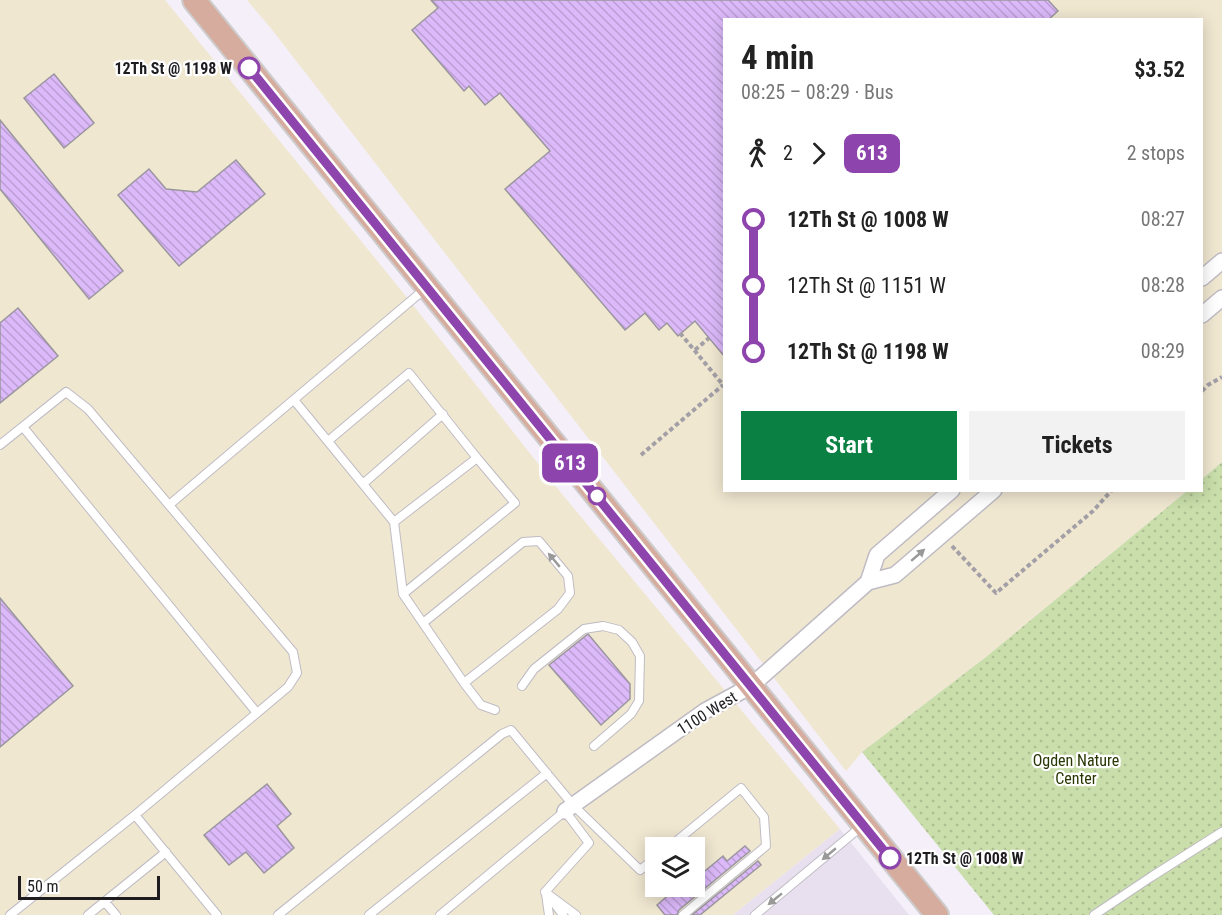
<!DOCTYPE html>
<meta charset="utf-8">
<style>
body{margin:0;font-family:"Roboto Condensed",sans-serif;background:#f2f2f2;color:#222;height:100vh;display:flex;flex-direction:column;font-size:22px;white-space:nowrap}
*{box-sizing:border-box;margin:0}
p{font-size:20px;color:#767676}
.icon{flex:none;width:33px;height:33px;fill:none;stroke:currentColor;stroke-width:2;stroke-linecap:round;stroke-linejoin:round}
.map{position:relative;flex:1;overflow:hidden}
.sheet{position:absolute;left:723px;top:18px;width:480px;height:474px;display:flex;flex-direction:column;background:#fff;border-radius:0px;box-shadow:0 3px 15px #0003}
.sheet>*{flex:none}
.badge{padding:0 12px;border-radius:9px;font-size:21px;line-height:39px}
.tools{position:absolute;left:645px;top:837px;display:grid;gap:12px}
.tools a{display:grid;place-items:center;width:60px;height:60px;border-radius:0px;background:#fff;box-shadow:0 3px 15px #0003;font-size:30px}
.scale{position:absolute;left:18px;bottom:15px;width:142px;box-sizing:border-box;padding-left:6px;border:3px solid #1e1c1f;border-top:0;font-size:16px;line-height:21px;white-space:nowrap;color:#1e1c1f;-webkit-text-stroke:4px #fff;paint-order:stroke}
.map>.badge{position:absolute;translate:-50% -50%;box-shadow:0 0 0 3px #fff}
.legs{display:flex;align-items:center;gap:9px;height:66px;padding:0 18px;font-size:20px}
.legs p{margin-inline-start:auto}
.headline{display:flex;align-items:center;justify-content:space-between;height:102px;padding:0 18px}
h1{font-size:33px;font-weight:700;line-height:45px}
.action{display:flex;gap:12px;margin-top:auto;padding:12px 18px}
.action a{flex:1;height:69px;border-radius:0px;background:#0b8043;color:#fff;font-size:24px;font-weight:700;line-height:69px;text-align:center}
.action a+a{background:#f2f2f2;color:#222}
ul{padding:0 18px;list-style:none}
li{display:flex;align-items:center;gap:21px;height:66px;font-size:22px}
li i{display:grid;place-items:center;width:9px;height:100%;margin:0 8px;background:currentColor}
li i::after{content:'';width:15px;height:15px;margin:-8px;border:4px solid;border-radius:50%;background:#fff}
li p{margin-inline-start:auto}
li:first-child i{background:linear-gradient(#0000 50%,currentColor 0)}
li:last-child i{background:linear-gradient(currentColor 50%,#0000 0)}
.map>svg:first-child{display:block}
.commercial{fill:#f0e7d1;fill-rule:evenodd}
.built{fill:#e8e0ef}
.park{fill:url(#park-dots)}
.building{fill:url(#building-back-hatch);stroke:#9a969d;stroke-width:1.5}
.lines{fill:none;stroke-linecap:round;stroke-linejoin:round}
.service-casing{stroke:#bfbbc3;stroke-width:10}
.minor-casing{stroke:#bfbbc3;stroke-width:18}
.primary-casing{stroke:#cecdce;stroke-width:26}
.path{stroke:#a39fa6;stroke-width:4;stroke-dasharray:4.5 3;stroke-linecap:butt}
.service{stroke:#fff;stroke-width:8}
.minor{stroke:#fff;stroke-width:15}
.primary{stroke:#d5ac9e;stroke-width:22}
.oneway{fill:#9a999a}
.line-1-casing{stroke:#fff;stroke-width:14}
.line-1{stroke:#8e44ad;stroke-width:9}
.stop-1-dot{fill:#fff;stroke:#8e44ad;stroke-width:3}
.labels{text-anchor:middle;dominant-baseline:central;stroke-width:4.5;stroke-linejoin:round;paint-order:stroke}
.stop-label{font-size:16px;font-weight:bold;fill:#1e1c1f;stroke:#fff;text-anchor:end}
.street-label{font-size:16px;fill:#1e1c1f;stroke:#fff}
.park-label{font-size:16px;fill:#283703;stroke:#fff}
</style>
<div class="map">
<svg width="1222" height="915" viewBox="0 0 1222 915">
<defs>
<pattern id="park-dots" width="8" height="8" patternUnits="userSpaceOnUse" patternTransform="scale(1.5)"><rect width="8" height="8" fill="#c9deaa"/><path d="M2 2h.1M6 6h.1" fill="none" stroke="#acbe92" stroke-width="1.8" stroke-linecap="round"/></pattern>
<pattern id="building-back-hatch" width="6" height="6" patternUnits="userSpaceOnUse" patternTransform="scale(1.5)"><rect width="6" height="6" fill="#dcb9f9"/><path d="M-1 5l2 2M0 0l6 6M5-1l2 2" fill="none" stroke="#bc9ed5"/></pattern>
</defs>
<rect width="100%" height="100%" fill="#f4eff8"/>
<path class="commercial" d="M 0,0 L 165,0 L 409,300 L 562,494 L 840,829 L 733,915 L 0,915 ZM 656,848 L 694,848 L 694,886 L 656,886 Z
M 247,0 L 1222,0 L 1222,462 L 1202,479 L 1202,20 L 724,20 L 724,490 L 1187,491 L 986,657 L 862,752 L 846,771 L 273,31 Z"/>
<path class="built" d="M 840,829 L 909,915 L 733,915 Z"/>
<path class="park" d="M 1222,462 L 1222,915 L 994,915 L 862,752 L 986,657 L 1187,491 L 1202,490 L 1202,479 Z"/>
<path class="building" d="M 431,0 L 1048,0 L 1058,11 L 1048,20 L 724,20 L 724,356 L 695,321 L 678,336 L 667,323 L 659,330 L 645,313 L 625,330 L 505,189 L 550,151 L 500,93 L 485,105 L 469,86 L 464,91 L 412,30 L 438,8 Z
M 54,74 L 94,123 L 64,148 L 24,98 Z
M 0,120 L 123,271 L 89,299 L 0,189 Z
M 236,160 L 265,194 L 179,266 L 118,195 L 149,169 L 166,189 L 197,192 Z
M 18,308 L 58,356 L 0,403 L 0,323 Z
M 0,598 L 73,686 L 0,747 Z
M 588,634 L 630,684 L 630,699 L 601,725 L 549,665 Z
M 267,784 L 291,814 L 277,826 L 294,848 L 264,873 L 246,852 L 229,865 L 204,835 Z
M 745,846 L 750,851 L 679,910 L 677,915 L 665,915 L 657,905 L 679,886 L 694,886 L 694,880 L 723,856 L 727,861 Z
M 758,861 L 761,865 L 700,915 L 692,915 Z"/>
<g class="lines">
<defs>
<path id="service" d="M 294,400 L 394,522 L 477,458 L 515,503 L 403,594 L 394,522
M 23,427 L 257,713
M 328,441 L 409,373 L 477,458
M 0,445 L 66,392 L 88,409 L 293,652 L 297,673 L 288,687 L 257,713 L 135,815 L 10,915
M 364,483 L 443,414
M 169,505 L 426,288
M 403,594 L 464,683 L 481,705 L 495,710
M 423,623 L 523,542 L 539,541 L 568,576 L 570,593 L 558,609 L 464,683
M 522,686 L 534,669 L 584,629 L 603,626 L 619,630 L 632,642 L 640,656 L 639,701 L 631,714 L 594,746
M 135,815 L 217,915
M 668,848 L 741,788 L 764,817 L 766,846 L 683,915
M 545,892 L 576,915
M 546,894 L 549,915
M 552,900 L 563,915
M 105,902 L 116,915
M 88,915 L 166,852
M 278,915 L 502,734 L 511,730 L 573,805 L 640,870 L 656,858
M 369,915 L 547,773
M 440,915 L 565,811 L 589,843 L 545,892
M 755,915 L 862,826
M 1094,915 L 1151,877 L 1222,832"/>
<path id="minor" d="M 1202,278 L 1222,261
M 1202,315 L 1222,298
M 868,582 L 877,555 L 952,490
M 565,811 L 705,711 L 751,686 L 868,582 L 895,575 L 994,490"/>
<path id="primary" d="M 194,0 L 937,915"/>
</defs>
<use href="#service" class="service-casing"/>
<use href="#minor" class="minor-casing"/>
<use href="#primary" class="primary-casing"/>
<path class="path" d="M 680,333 L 724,386
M 695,350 L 709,338
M 1202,391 L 1208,385 L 1222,377
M 641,455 L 723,385
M 952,546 L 996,593 L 1093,511 L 1112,490"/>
<use href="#service" class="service"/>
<use href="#minor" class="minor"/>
<use href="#primary" class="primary"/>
</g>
<defs><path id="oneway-solid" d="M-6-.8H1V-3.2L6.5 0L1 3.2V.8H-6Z" transform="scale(1.5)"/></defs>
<g class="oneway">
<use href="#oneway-solid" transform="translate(918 555) rotate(-41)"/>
<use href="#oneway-solid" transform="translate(554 560) rotate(-130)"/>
<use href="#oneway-solid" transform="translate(829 854) rotate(140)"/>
<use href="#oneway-solid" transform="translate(775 899) rotate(141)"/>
</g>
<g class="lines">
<defs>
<path id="line-1" d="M 249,68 L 890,858"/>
</defs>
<use href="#line-1" class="line-1-casing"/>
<use href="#line-1" class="line-1"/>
</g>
<g class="stop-1-dot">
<circle cx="249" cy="68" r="10"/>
<circle cx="597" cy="496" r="8"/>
<circle cx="890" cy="858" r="10"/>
</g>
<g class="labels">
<g class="stop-label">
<text x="232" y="68">12Th St @ 1198 W</text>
<text x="906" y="858" text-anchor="start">12Th St @ 1008 W</text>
</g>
<g class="street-label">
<text transform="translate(707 713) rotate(-32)">1100 West</text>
</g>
<g class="park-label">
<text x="1076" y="760">Ogden Nature<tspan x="1076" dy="18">Center</tspan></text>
</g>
</g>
</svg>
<div class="tools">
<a><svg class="icon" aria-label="layers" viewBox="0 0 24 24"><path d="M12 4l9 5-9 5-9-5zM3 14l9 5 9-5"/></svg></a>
</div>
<div class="scale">50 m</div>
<b class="badge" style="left:570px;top:463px;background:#8e44ad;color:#fff">613</b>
<section class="sheet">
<div class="headline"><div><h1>4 min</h1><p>08:25 – 08:29 · Bus</p></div><b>$3.52</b></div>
<div class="legs"><svg class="icon" aria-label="walk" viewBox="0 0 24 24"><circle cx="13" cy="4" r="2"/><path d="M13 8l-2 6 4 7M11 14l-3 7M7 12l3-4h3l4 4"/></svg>2<svg class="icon" aria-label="forward" viewBox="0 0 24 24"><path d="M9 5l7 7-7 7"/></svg><b class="badge" style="background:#8e44ad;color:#fff">613</b><p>2 stops</p></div>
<ul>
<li><i style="color:#8e44ad"></i><b>12Th St @ 1008 W</b><p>08:27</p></li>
<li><i style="color:#8e44ad"></i><span>12Th St @ 1151 W</span><p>08:28</p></li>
<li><i style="color:#8e44ad"></i><b>12Th St @ 1198 W</b><p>08:29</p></li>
</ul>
<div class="action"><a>Start</a><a>Tickets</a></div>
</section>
</div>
